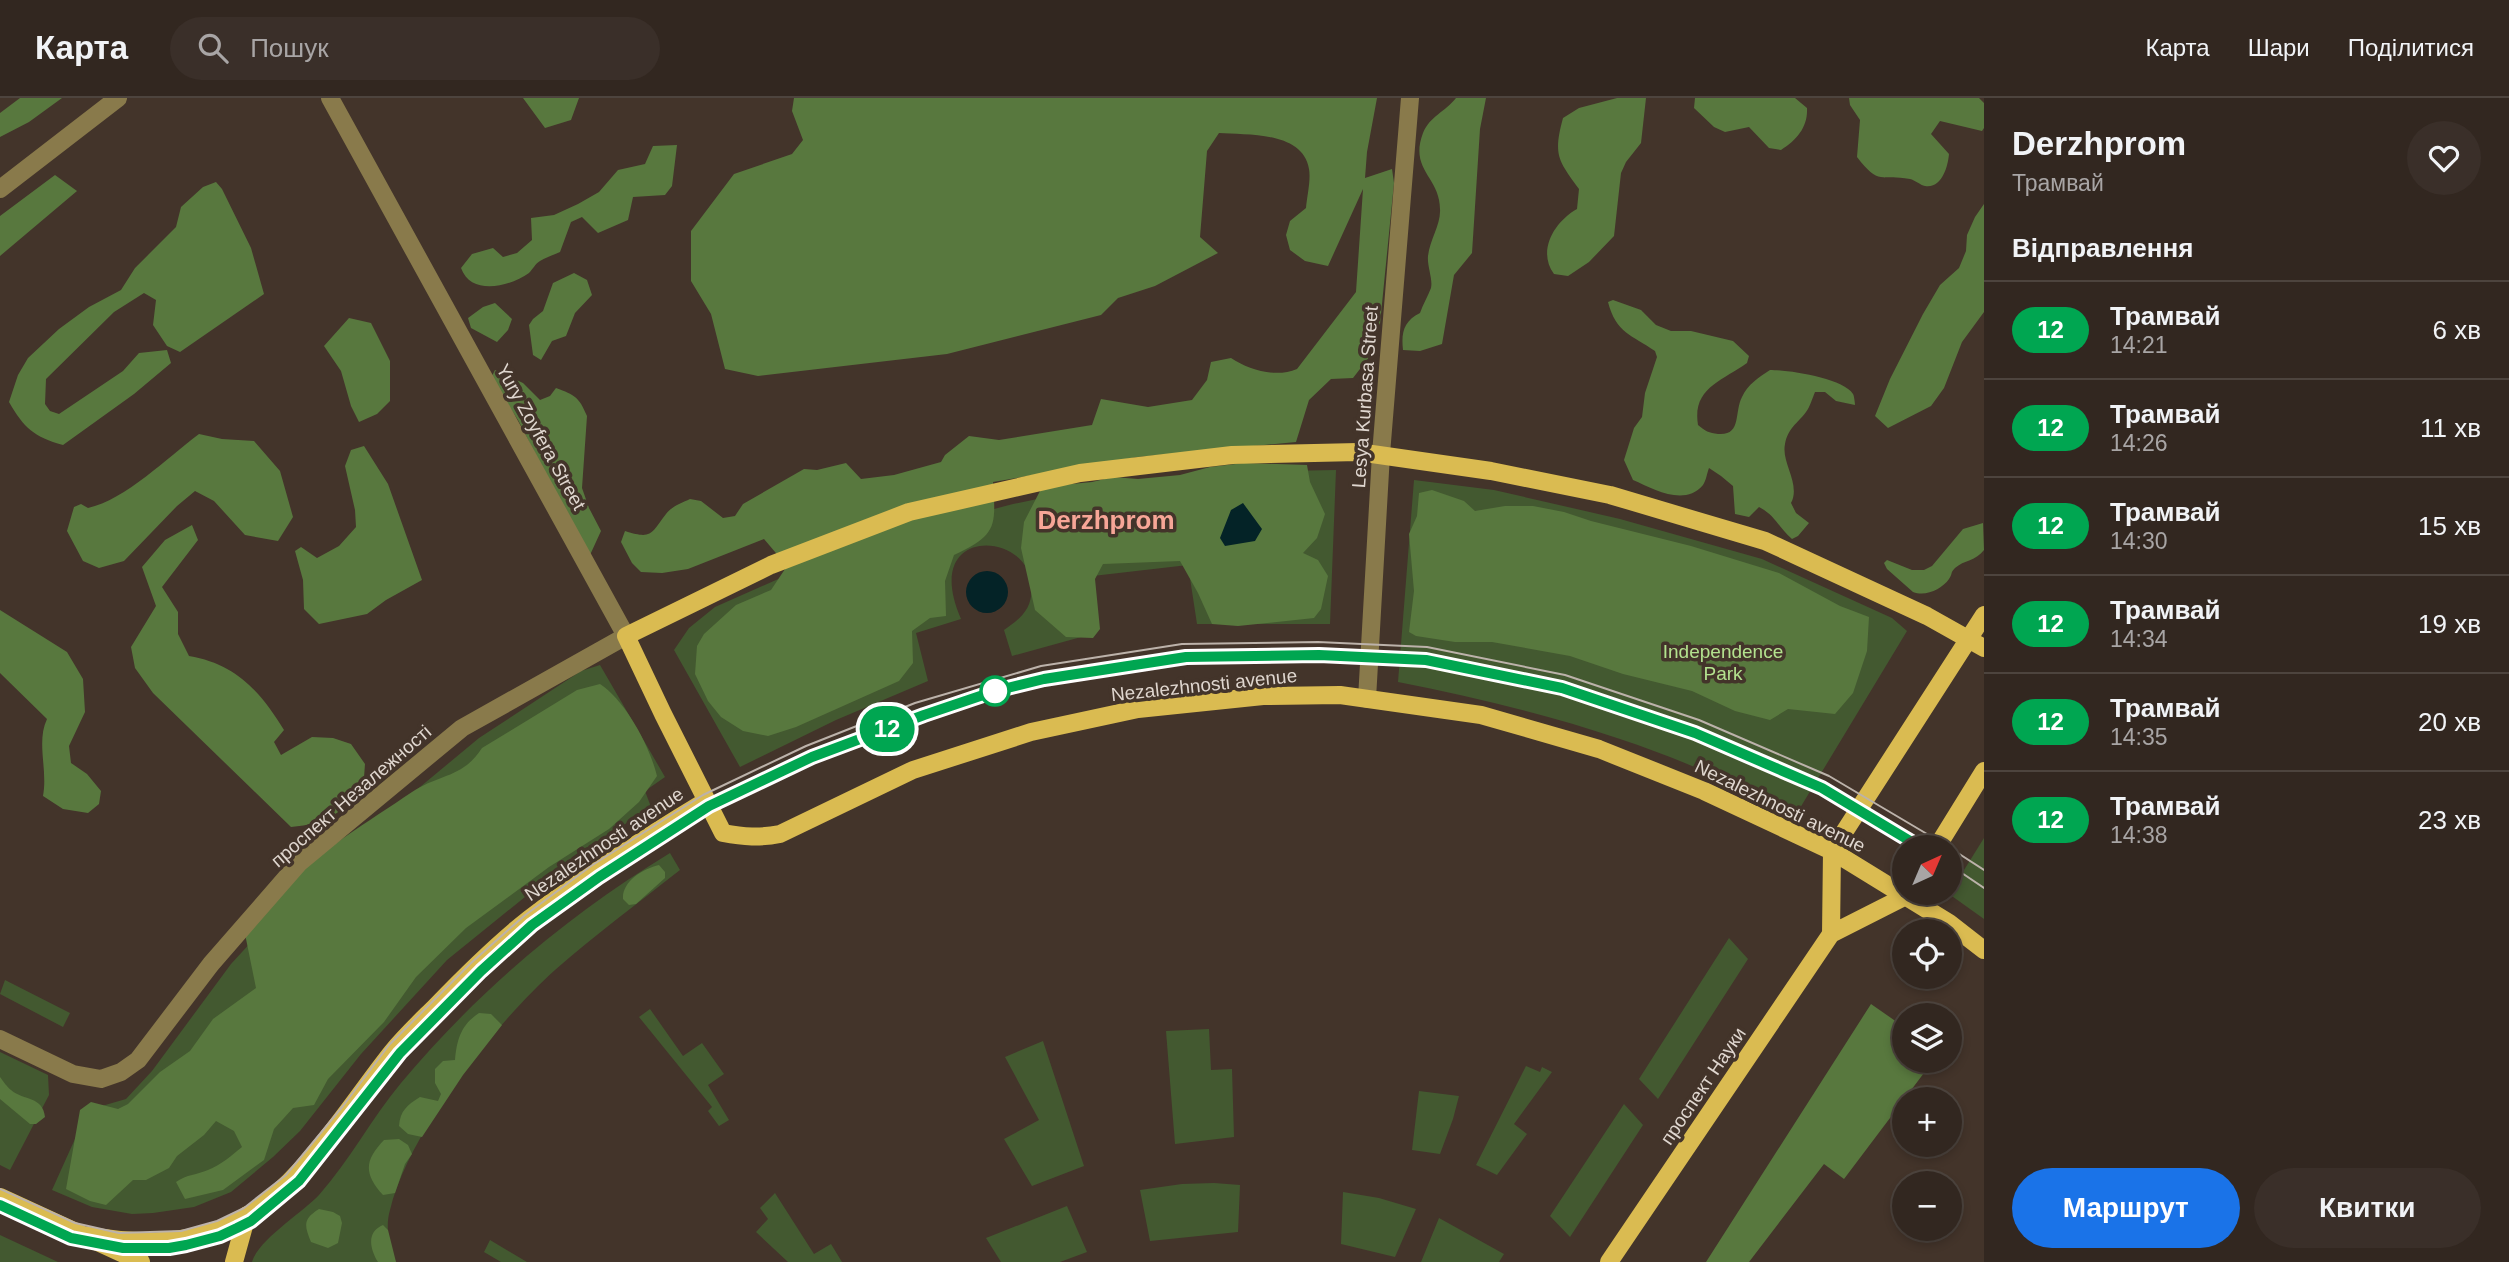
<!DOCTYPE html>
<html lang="uk">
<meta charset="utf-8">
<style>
body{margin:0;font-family:Arial,sans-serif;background:#3a2f29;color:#f1f3f6;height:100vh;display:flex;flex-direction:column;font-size:26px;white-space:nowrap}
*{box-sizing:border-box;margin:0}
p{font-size:23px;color:#a8a5a5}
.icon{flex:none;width:38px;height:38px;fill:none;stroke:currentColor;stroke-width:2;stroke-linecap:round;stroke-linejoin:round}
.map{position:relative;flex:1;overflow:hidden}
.side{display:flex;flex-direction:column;background:#322720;width:525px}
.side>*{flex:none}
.badge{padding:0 14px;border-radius:23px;font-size:24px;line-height:46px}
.needle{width:46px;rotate:44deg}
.fabs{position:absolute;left:1892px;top:737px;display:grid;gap:14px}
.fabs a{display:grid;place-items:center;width:70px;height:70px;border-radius:50%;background:#322720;box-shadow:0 4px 10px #0003,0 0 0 2px #4d443e;font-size:35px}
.map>.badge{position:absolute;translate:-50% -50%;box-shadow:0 0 0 4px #fff}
h2{padding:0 28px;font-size:26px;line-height:63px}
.round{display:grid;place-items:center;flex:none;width:74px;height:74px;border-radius:37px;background:#3a2f29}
.headline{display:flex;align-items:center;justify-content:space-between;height:119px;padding:0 28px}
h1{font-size:33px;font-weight:700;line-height:52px}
.primary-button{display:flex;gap:14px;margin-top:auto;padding:14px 28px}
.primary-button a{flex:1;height:80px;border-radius:42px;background:#1a73e8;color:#fff;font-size:28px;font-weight:700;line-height:80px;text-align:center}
.primary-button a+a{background:#3a2f29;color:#f1f3f6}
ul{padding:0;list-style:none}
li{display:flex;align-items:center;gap:21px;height:98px;padding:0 28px;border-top:2px solid #4d443e}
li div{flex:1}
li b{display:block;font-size:26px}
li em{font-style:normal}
li .badge{min-width:77px;font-weight:700;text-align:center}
header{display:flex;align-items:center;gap:42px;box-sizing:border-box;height:98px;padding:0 35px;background:#322720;border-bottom:2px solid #4d443e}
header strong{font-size:33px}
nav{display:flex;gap:38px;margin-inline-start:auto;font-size:24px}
.search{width:490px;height:63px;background:#3a2f29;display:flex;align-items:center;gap:18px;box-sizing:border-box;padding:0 24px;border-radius:38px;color:#a8a5a5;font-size:26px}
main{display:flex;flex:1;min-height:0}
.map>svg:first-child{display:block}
.green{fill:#435930}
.forest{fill:#58783e}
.water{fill:#042327}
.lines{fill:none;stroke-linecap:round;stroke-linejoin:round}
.minor{stroke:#897a4b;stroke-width:18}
.major{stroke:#dabb51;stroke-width:18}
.tram{stroke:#bcb2aa;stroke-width:2}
.line-casing{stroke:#fff;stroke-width:16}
.line{stroke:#00a651;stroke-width:10}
.stop-dot{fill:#fff;stroke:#00a651;stroke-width:3.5}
.labels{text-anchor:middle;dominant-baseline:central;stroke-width:7;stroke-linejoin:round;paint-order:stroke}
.street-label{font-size:19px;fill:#dfd6cf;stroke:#43342a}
.park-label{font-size:19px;fill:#b3e28e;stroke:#43342a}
.district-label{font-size:26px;font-weight:bold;fill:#f7a697;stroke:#43342a}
</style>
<header>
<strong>Карта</strong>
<div class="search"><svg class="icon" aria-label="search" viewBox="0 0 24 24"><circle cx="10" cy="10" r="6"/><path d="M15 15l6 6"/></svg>Пошук</div>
<nav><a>Карта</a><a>Шари</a><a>Поділитися</a></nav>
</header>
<main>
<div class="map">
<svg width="1984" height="1164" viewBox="0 0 1984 1164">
<rect width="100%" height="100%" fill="#43342a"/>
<path class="green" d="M 1336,372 L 1330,526 L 1197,526 L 1188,467 L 1084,479 L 1092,536 L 1012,558 L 1004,532 C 1023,519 1034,509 1031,484 C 1026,433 920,427 961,521 L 916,535 L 928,583 L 836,622 L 740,669 L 674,552 L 689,530 L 715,509 L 785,478 L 922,430 L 1013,406 L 1090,390 L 1234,374 Z
M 1414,382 L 1494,392 L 1620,421 L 1762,461 L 1892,520 L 1907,533 L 1797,715 C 1739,688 1681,661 1620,641 C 1547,616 1473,599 1398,584 Z
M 600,567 L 665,679 L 645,693 L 651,709 L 572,761 L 447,862 L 361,956 L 300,1033 L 273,1059 L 231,1094 L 194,1109 L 153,1115 L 132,1116 L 92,1109 L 52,1092 L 88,1012 L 126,1001 L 152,973 L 231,866 L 308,782 L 479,640 L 581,573 Z
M 1984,740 L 1984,821 L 1949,796 Z
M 670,755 L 680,772 C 638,805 595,837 555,872 C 495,926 409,1034 390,1112 C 385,1129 389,1148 396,1164 L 252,1164 C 258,1142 302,1115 319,1097 C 350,1062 371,1021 401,985 C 478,893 568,817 670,755 Z
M 1729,840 L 1748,861 L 1658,1001 L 1639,981 Z
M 5,882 L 70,915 L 63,929 L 0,896 Z
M 650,911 L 683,958 L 702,945 L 724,976 L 708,987 L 729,1022 L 719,1028 L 708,1013 L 712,1009 L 639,919 Z
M 1209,931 L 1211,972 L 1232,971 L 1234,1039 L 1175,1046 L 1166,933 Z
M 1043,943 L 1084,1068 L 1032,1088 L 1004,1041 L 1039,1022 L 1005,959 Z
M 0,954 L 48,977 L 49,997 L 10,1072 L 0,1067 Z
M 1526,968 L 1540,974 L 1542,969 L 1552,974 L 1514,1026 L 1527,1036 L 1497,1077 L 1476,1067 Z
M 1419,993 L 1459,998 L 1453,1021 L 1440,1056 L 1412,1052 Z
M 1624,1006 L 1643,1027 L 1570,1139 L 1550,1118 Z
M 1214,1085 L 1240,1087 L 1238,1134 L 1150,1143 L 1140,1092 L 1182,1086 Z
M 1343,1094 L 1379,1100 L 1416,1111 L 1395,1159 L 1341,1146 Z
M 775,1095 L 814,1156 L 831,1146 L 842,1164 L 788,1164 L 756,1134 L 768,1121 L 760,1110 Z
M 1067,1108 L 1087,1154 L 1060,1164 L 1001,1164 L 986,1140 Z
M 1439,1120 L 1504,1156 L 1499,1164 L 1421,1164 Z
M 0,1137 L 58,1164 L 0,1164 Z
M 490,1142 L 527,1164 L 501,1164 L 484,1154 Z"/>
<path class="forest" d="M 20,0 L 62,0 L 29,24 L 0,39 L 0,15 Z
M 523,0 L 579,0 L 571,22 L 545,30 Z
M 794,0 L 1377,0 L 1367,54 L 1365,80 L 1392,71 L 1394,85 L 1380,226 L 1370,258 L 1353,280 L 1331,281 L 1309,302 L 1296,344 L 1138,359 L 993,384 C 996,429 997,437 954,457 L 945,483 L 946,518 L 930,520 L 912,533 L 913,565 L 899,583 L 796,629 L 768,638 L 743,633 L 721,619 L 708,603 L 695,576 L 697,548 L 704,536 L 736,507 L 771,492 L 787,468 L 764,441 L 688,471 L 662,475 L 641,474 L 632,465 L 621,444 L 625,433 C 653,442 651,435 666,416 C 672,408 682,405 690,401 L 701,403 L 723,420 L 735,418 L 743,406 L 804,371 L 817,372 L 846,365 L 861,381 L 894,377 L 941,364 L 945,357 L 969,338 L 999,342 L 1092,327 L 1101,301 L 1148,309 L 1192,302 L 1207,282 L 1211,264 L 1231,260 C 1249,272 1276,280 1297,271 L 1356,194 L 1363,91 L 1328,168 L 1305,163 L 1290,152 L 1286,137 L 1290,123 L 1306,110 C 1307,98 1311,82 1309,71 C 1303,33 1246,37 1219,35 L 1207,53 L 1200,139 L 1218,155 L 1155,188 L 1118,200 L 1101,217 L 947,256 L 758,278 L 725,271 L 711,216 L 691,183 L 691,133 L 734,76 L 792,56 L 803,42 L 792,13 Z
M 1456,0 L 1486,0 L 1480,31 L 1472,155 L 1454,177 L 1442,246 L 1420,253 L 1403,252 C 1401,234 1404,223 1420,215 C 1423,206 1428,198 1431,190 C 1433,181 1427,168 1428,158 C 1430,141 1441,127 1440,111 C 1440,79 1409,72 1423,35 C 1430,18 1445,14 1456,0 Z
M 1617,0 L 1646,0 L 1641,45 L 1626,64 L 1621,75 L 1614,138 L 1589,164 L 1568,178 L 1554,176 C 1537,153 1554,124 1577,111 L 1579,91 C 1558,62 1553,57 1563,20 L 1579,10 Z
M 1695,0 L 1795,0 L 1807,10 C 1808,29 1797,42 1781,52 L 1769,50 L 1749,29 L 1725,34 L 1714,29 L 1694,10 Z
M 1849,0 L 1979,0 L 1984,5 L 1984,30 L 1982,33 L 1940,23 L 1931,36 L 1949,56 C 1948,68 1942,91 1925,88 C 1920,87 1915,82 1910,81 C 1881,76 1879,88 1857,59 L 1860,22 L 1850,7 Z
M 677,47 L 672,88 L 665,97 L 633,99 L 628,122 L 598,135 L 582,119 L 571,124 L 560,154 C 554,157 546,159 540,163 C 535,166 533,171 529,175 C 509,189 471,198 461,170 L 472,156 L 493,150 L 503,159 L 517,155 L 532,142 L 531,120 L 554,117 L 578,106 L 599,94 L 618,72 L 645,66 L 653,48 Z
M 55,77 L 77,93 L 0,158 L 0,118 Z
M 216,84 L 222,91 L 251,150 L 264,196 L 180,254 L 167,248 L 153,227 L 156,202 L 144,195 L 114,214 L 46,281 L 45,306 L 50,313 L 59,316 L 123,273 L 139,255 L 167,252 L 171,265 L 134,296 L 63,347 C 34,339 24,330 9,304 L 18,277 L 28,260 L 59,231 L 89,209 L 121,192 L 135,170 L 176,129 L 181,109 L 203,89 Z
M 1984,106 L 1984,214 L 1962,244 L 1944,290 L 1931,308 L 1888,330 L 1875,318 L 1890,281 L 1923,216 L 1940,187 L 1959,170 L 1966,153 L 1967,137 L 1975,119 Z
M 574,175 L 587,182 L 592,197 L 575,215 L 566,238 L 552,243 L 541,262 L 533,257 L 529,227 L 533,221 L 543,213 L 553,185 Z
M 1613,202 L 1641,212 L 1656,227 L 1671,233 L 1691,233 L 1733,243 L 1749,258 L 1747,265 C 1722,283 1692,290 1698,327 C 1705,333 1709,335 1718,336 C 1742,338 1734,314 1742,299 C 1747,287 1759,279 1770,272 C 1788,272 1843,280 1853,296 C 1854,297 1855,305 1855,307 L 1836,303 L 1825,294 L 1815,294 C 1812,301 1810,309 1806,314 C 1797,326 1788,330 1785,346 C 1781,365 1801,386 1791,405 L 1796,415 L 1809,425 L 1798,438 L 1792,441 C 1778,429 1776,418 1759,409 L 1749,419 L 1735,416 L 1733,388 L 1721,378 L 1709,370 C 1707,375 1706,383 1703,387 C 1684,409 1654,391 1633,382 L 1624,362 L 1634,330 L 1642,319 L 1645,295 L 1657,259 L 1655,253 C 1632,237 1616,235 1608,204 Z
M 495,205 L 512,221 L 508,232 L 497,244 L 471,230 L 468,220 L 483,209 Z
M 349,220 L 371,225 L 390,263 L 390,303 L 377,316 L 359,324 L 351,308 L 341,273 L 324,248 Z
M 495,272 L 523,285 L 540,302 L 550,298 L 556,290 C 575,297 579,299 587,318 L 582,390 L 589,410 L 601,433 L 590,457 L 577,438 L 518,322 L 491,280 Z
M 199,336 L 222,341 L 254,343 L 280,373 L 293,419 L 278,443 L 245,437 L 214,403 L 195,393 L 177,408 L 124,463 L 99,470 L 83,463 L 67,433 L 74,409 L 81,406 L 88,410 C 125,402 168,359 199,336 Z
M 364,348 L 388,386 L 422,482 L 386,502 L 367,516 L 319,526 L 304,511 L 303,482 L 295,453 L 301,449 L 317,460 L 339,448 L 356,429 L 355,412 L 345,368 L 351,352 Z
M 1244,365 L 1307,367 L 1310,384 L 1325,416 L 1317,440 L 1303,455 L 1318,462 L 1328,478 L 1321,511 L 1314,520 L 1238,528 L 1212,526 L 1198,495 L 1180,463 L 1103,466 L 1095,481 L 1100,531 L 1093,540 L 1066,539 L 1035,512 L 1021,450 L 1024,424 L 1040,393 L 1051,388 L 1092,384 L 1113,379 L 1138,381 L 1180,377 L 1210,369 Z
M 1432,392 L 1464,403 L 1475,413 L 1505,408 L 1533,408 L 1564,414 L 1591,423 L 1691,448 L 1779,475 L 1840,508 L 1869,519 L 1867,553 L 1853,595 L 1835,616 L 1788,611 L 1770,622 L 1735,613 L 1692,593 L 1623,576 L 1570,558 L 1492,544 L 1455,544 L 1416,538 L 1409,534 L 1414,493 L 1409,436 L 1417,418 L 1419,395 Z
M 1983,425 L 1984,452 C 1976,463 1964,462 1955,470 C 1950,475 1953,475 1949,481 C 1942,491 1926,499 1913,494 L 1887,471 L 1884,465 L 1887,462 L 1912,472 L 1924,472 L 1932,468 L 1963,431 Z
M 192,427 L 198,442 L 162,489 L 178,514 L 178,536 L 189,558 C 236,566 260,593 284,632 L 274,644 L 281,657 L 312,639 L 333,640 L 351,646 L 365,666 L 363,693 C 336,717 327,726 291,729 L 153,595 L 135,570 L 131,549 L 156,508 L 142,469 L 165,442 Z
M 0,512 L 67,554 L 83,581 L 85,614 L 69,648 L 71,665 L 87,676 L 101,693 L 99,706 L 88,715 L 63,711 L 43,698 C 48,672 36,644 47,621 L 0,575 Z
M 600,586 C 626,603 650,649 657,678 L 639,704 L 609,731 L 549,769 L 466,830 L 416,879 L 384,924 L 328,981 L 314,1007 L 293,1010 L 274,1031 L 264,1062 L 223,1092 L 185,1101 L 176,1084 C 187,1076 197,1077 208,1072 C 222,1066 231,1058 242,1049 L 234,1033 L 216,1023 L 204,1037 L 177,1058 L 169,1070 L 146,1082 L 133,1082 L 106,1107 L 90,1103 L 66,1091 L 80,1012 L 91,1004 L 118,1011 L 128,1006 L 160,974 L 190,953 L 213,921 L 256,890 L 245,836 C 258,821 269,804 283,790 C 320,752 368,724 412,694 C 439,676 463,680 482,650 L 577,592 Z
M 659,767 L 665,774 L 665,780 L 636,806 L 629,807 L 623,801 C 622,783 643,771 659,767 Z
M 1871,906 L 1904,929 L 1904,962 L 1933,963 L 1844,1081 L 1824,1066 L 1749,1164 L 1706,1164 Z
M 479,915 L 491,916 L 502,927 L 463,977 L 422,1039 L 408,1036 L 399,1028 C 400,1013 407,1007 420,999 L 438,1003 L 441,996 L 435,985 L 435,971 L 443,963 L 455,962 C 457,941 461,927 479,915 Z
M 0,979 C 3,983 7,989 11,992 C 24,1003 43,998 45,1019 L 36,1026 L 30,1026 L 0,1001 Z
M 399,1041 L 408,1047 L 412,1056 L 405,1066 L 395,1095 L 383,1097 C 363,1075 365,1062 384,1042 Z
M 319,1111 L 333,1114 L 340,1118 L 342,1125 L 338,1145 L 328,1150 L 311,1144 C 304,1127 303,1121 319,1111 Z
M 383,1127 L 388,1132 L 396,1164 L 378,1164 C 370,1151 366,1134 383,1127 Z"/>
<path class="water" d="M 1243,405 L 1262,431 L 1255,443 L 1225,448 L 1220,440 L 1231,412 Z
M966 494a21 21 0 1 1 42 0a21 21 0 1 1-42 0Z"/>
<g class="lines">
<path class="minor" d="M 0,91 L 118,0
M 1367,601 L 1381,356 L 1410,0
M 0,941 L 73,976 L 101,981 L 121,974 L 138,962 L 211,866 L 299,765 L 462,630 L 626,538 L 330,0"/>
<path class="major" d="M 1984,550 L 1927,518 L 1765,443 L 1610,397 L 1491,373 L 1358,354 L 1232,357 L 1080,375 L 909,414 L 771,467 L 626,538 L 663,616 L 723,735 C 744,739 760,740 780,736 L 913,672 L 1031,634 L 1138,611 L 1263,598 L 1340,597 L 1481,617 L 1599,651 L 1704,693 L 1832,753 L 1949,825 L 1984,852
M 1937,749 L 1984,673
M 1831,836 L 1906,798 L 1909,794
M 0,1099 L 141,1164
M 78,1136 C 130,1145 181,1149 230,1127 C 295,1099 348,1009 392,954 C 405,938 421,923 436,908 C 465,878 496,847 529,821 C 585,778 645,740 706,703
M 234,1164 L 247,1117
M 1609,1164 L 1831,836 L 1832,753 L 1984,517"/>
<path class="tram" d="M 1950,750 L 1984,772
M 1950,767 L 1984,790
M 0,1091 L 75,1125 L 119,1135 L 181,1133 L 217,1123 L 244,1110 L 286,1077 L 343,1008 L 389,947 L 471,865 L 524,818 L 591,768 L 703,697 L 806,648 L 915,605 L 1041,568 L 1182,546 L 1318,544 L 1427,549 L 1565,577 L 1699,622 L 1829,678 L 1949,749
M 0,1107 C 24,1118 48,1132 73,1140 C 158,1164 237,1144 300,1083 L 400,955 L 443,911 L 481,873 L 532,827 L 599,779 L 709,708 L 812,659 L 924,617 L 995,593 L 1044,581 L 1186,560 L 1319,557 L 1425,562 L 1562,590 L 1695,635 L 1822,690 L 1920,749"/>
</g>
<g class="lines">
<defs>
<path id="line" d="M 0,1107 L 71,1140 L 123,1150 L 169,1150 L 186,1147 L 220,1138 L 237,1130 L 251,1123 L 299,1083 L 400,955 L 481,873 L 532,827 L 599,779 L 709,708 L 812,659 L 924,617 L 995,593 L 1044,581 L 1186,559 L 1319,557 L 1426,562 L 1562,590 L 1695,635 L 1822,690 L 1920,749"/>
</defs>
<use href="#line" class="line-casing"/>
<use href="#line" class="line"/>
</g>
<circle class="stop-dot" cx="995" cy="593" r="14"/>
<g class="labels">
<g class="street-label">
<text transform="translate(1365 299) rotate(-86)">Lesya Kurbasa Street</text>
<text transform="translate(541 339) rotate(61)">Yury Zoyfera Street</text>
<text transform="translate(1204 587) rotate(-6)">Nezalezhnosti avenue</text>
<text transform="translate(351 698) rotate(-41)">проспект Незалежності</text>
<text transform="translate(1780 708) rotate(26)">Nezalezhnosti avenue</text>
<text transform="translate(604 746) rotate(-34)">Nezalezhnosti avenue</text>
<text transform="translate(1703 988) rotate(-56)">проспект Науки</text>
</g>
<g class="park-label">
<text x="1723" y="553">Independence<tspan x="1723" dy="22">Park</tspan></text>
</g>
<g class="district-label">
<text x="1106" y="422">Derzhprom</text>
</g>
</g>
</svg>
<div class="fabs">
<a><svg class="needle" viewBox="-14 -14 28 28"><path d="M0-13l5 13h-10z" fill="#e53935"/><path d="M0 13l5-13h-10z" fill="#a8a5a5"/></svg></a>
<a><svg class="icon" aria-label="locate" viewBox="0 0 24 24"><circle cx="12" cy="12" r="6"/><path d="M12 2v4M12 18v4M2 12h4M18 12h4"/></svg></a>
<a><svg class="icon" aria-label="layers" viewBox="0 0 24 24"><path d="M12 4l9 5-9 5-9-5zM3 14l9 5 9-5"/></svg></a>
<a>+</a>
<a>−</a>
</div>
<b class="badge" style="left:887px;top:631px;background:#00a651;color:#fff">12</b>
</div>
<section class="side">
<div class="headline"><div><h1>Derzhprom</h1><p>Трамвай</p></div><a class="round"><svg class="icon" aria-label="heart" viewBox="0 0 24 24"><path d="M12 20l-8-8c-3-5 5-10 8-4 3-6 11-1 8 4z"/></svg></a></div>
<h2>Відправлення</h2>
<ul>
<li><span class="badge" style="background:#00a651;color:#fff">12</span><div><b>Трамвай</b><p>14:21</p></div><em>6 хв</em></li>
<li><span class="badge" style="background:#00a651;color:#fff">12</span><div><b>Трамвай</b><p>14:26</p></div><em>11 хв</em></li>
<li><span class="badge" style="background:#00a651;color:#fff">12</span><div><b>Трамвай</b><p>14:30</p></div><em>15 хв</em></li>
<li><span class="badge" style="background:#00a651;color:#fff">12</span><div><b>Трамвай</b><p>14:34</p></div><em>19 хв</em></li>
<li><span class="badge" style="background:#00a651;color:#fff">12</span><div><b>Трамвай</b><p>14:35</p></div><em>20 хв</em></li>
<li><span class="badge" style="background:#00a651;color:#fff">12</span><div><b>Трамвай</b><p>14:38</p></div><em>23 хв</em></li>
</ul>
<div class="primary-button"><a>Маршрут</a><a>Квитки</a></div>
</section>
</main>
